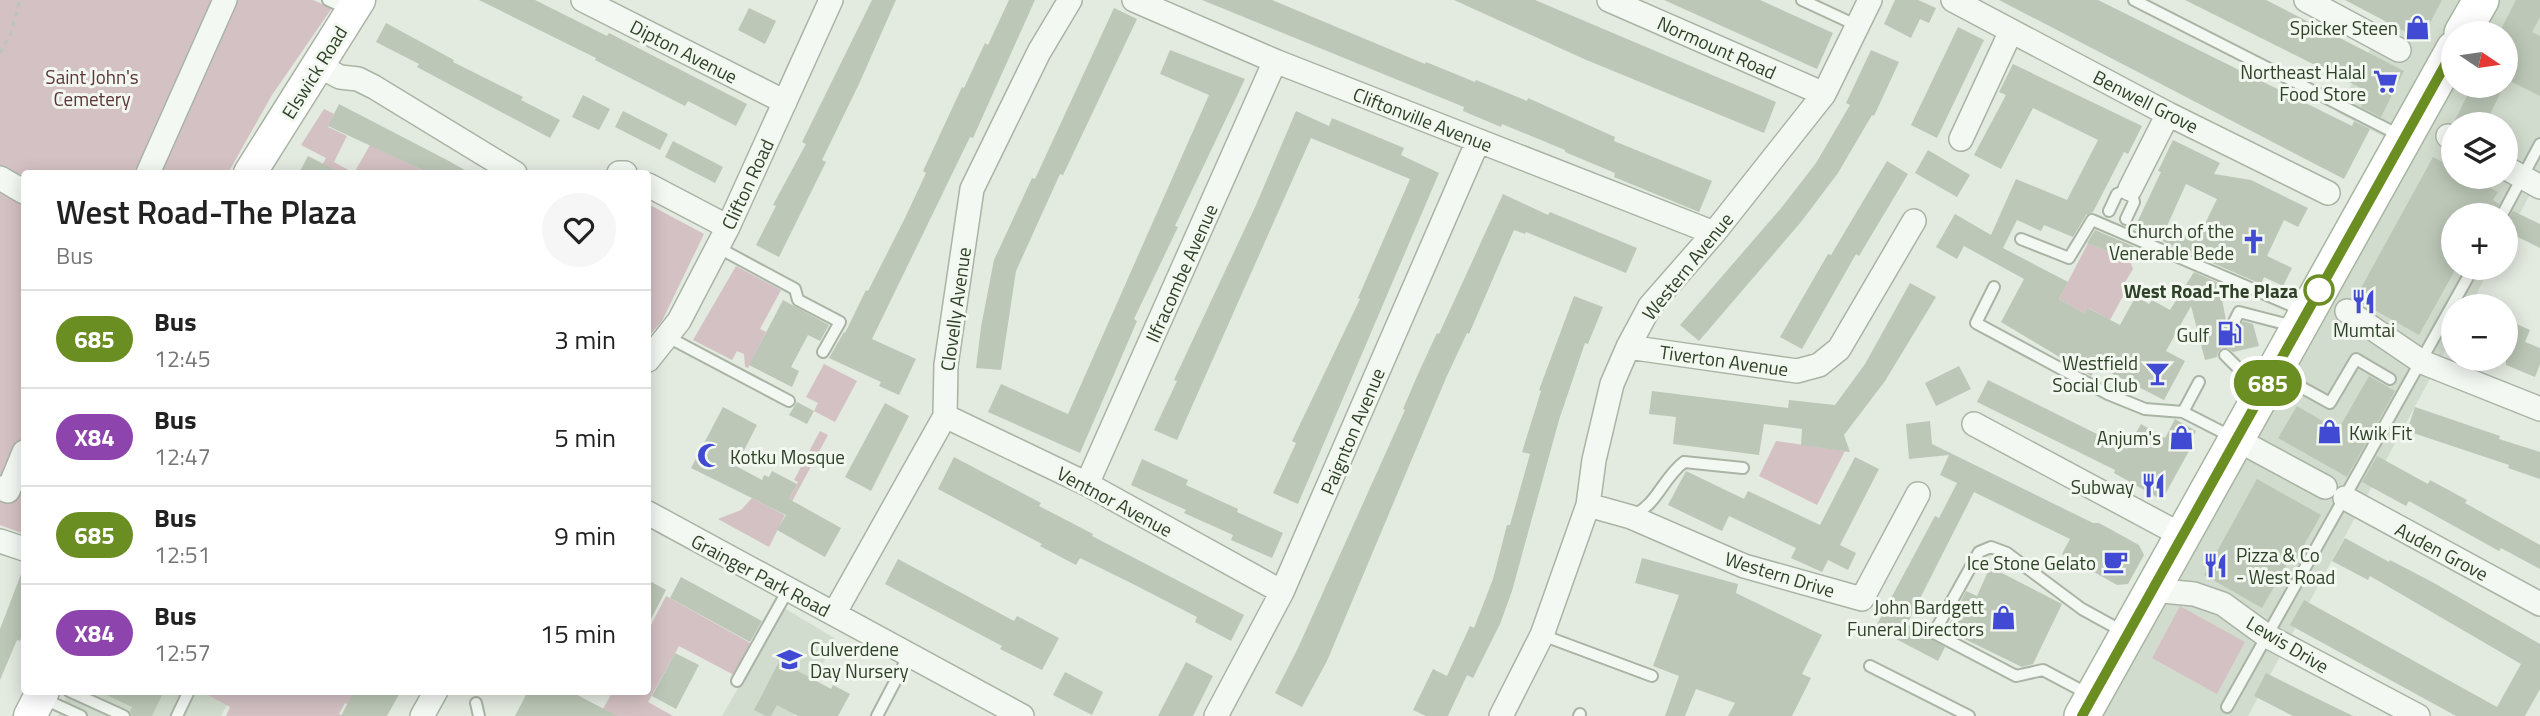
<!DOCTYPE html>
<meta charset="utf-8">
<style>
body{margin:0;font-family:"Titillium Web",sans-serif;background:#f6f6f6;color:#222;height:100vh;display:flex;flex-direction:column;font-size:26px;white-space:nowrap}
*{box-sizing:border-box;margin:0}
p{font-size:23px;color:#767676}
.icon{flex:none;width:38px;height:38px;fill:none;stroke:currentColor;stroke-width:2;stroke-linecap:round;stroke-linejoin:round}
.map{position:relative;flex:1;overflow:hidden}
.sheet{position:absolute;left:21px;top:170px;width:630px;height:525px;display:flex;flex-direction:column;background:#fff;border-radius:7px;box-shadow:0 4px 18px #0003}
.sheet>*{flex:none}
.badge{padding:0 14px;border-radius:23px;font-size:24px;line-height:46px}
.needle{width:46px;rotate:103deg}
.tools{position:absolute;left:2441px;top:21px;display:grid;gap:14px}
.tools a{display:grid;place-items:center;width:77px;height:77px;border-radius:50%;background:#fff;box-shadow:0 4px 18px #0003;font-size:35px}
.map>.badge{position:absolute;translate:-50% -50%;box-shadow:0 0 0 4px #fff}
.round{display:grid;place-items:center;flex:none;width:74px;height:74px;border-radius:37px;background:#f6f6f6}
.headline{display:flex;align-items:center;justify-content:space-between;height:119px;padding:0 35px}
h1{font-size:33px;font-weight:600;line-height:52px}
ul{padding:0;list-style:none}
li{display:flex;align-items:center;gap:21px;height:98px;padding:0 35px;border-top:2px solid #e0e0e0}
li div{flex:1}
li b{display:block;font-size:26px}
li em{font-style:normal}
li .badge{min-width:77px;font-weight:700;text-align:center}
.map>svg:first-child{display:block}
.built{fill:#d2dcce;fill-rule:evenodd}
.green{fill:#d4c1c4}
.building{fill:#bcc7b7;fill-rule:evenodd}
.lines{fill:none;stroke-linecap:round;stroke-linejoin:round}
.lane-casing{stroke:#a9b4a5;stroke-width:14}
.street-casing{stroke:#a9b4a5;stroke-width:26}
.secondary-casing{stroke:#a9b4a5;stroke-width:35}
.primary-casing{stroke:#a6b69f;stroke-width:38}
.path{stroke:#bdc5ba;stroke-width:3.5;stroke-dasharray:5 5;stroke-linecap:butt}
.lane{stroke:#f4f8f3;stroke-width:10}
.street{stroke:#f4f8f3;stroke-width:23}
.secondary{stroke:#fff;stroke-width:32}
.primary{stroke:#fff;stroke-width:35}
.line-casing{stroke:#fff;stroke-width:16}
.line{stroke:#6b8e23;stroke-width:10}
.stop-dot{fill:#fff;stroke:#6b8e23;stroke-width:3.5}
.labels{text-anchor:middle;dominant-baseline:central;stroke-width:6;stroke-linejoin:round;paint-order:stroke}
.poi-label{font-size:19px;fill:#2f4228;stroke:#f2f7f0;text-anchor:end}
.street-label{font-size:19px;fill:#2f4228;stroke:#f2f7f0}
.park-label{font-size:19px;fill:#5e3539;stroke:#f2f7f0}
.stop-label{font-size:19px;font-weight:bold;fill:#2f4228;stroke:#f2f7f0;text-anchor:end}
</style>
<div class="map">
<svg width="2540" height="716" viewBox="0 0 2540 716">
<rect width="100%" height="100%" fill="#e3eae0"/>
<path class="built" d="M 2396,0 L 2540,0 L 2540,176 L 2506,239 L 2506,215 L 2454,215 L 2454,268 L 2490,268 L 2470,306 L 2454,306 L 2453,336 L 2248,716 L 2102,716 L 2413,152 L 2337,112 ZM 2454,33 L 2506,33 L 2506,86 L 2454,86 ZM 2454,124 L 2506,124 L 2506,177 L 2454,177 Z
M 784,608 L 836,639 L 794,716 L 722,716 Z
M 69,691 L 220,691 L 231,697 L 221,716 L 58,716 Z"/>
<path class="green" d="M 0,0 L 313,0 L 332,8 L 272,95 L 228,173 L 24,173 L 24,534 L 0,525 Z
M 324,109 L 334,114 L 328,127 L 347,136 L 334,162 L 354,173 L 318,173 L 326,158 L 301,145 Z
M 370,145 L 429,173 L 354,173 Z
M 648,204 L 704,234 L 662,321 L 648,337 Z
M 2088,243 L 2130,261 L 2133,269 L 2124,284 L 2128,287 L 2110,320 L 2089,308 L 2085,314 L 2059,299 Z
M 736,266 L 781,290 L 760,329 L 766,332 L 748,368 L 745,367 L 744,354 L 737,351 L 732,360 L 693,340 Z
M 824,364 L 857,381 L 835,422 L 814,411 L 818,403 L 806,397 Z
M 820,431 L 828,435 L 788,509 L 785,507 L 798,482 L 794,480 Z
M 1776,441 L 1845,451 L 1817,505 L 1759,476 Z
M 752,498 L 785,515 L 769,547 L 718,519 L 741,510 Z
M 666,596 L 752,644 L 734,675 L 679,646 L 648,702 L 673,716 L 599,716 L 613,691 L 648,691 L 648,631 Z
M 2180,606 L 2245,642 L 2217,694 L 2152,658 Z
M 201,691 L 354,691 L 356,709 L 345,703 L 339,714 L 343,716 L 226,716 L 230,707 Z"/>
<path class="building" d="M 479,0 L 535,0 L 607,36 L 609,33 L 747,104 L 736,126 L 688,101 L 685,106 L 595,60 L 596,58 Z
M 872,0 L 896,0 L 859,84 L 822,160 L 826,162 L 779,257 L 756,245 L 776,206 L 773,205 L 806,144 L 802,142 Z
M 1009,0 L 1035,0 L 973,138 L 970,137 L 872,339 L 916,359 L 899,395 L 879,386 L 881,382 L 829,358 L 844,332 L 845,333 L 866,290 L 868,291 L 905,218 L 926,173 L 923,171 L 962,87 L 964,88 L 985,43 L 988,45 Z
M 1202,0 L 1272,0 L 1425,64 L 1426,62 L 1475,82 L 1476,80 L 1527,101 L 1528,98 L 1615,137 L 1614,141 L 1712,181 L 1699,212 L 1614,177 L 1615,173 L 1565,152 L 1565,150 L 1502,124 L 1501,127 L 1463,111 L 1464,107 Z
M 1454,0 L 1535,0 L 1776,102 L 1764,133 L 1584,59 Z
M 1664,0 L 1760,0 L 1833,33 L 1817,69 Z
M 1895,0 L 1918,0 L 1936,8 L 1929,23 L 1920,19 L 1911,38 L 1884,24 Z
M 1999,0 L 2098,0 L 2352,126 L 2354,121 L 2370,129 L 2344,179 Z
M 2185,0 L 2266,0 L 2404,71 L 2381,117 L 2361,107 L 2369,92 Z
M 2345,0 L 2442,0 L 2421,40 Z
M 2516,0 L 2540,0 L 2540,17 L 2532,32 L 2540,36 L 2540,96 L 2506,79 L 2506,33 L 2499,33 Z
M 749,8 L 776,21 L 765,44 L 738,30 Z
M 1114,8 L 1137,19 L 1063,175 L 1060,174 L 1016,271 L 1001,370 L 976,368 L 981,327 L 994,260 L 1032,178 L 1035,179 Z
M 386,23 L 454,60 L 453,62 L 523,97 L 521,100 L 560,120 L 550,138 L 417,67 L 419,64 L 376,42 Z
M 1958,27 L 1984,40 L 1937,138 L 1911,125 Z
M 1170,50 L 1245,79 L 1175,226 L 1178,227 L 1134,319 L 1137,321 L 1080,453 L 988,412 L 1001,384 L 1068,414 L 1209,95 L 1160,74 Z
M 1871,50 L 1899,62 L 1874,116 L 1872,115 L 1838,173 L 1801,222 L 1699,341 L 1680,325 L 1782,207 L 1816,163 L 1850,105 L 1846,103 Z
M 2013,64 L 2142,126 L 2128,154 L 2124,152 L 2093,212 L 2086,215 L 2073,237 L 2044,225 L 2041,231 L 2017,220 L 2003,248 L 2068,282 L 2059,299 L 2085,314 L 2088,308 L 2120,325 L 2136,296 L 2149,304 L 2152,300 L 2170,310 L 2194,272 L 2219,283 L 2227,326 L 2235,330 L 2243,321 L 2253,324 L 2259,346 L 2233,352 L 2228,348 L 2222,348 L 2218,352 L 2217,357 L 2205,360 L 2191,306 L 2166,351 L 2185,361 L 2164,400 L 2097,366 L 2091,376 L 2001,322 L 2024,279 L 1964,246 L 1957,259 L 1936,247 L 1955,214 L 1991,235 L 2016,179 L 2067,200 L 2098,140 L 2033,108 L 2001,169 L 1974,155 L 2006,95 L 1999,92 Z
M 2472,86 L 2504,86 L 2485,124 L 2464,124 L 2455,120 Z
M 583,95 L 610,109 L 599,130 L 572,117 Z
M 339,104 L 447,160 L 470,173 L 429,173 L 328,126 Z
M 623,111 L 668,134 L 660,150 L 615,127 Z
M 1296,111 L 1329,126 L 1332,118 L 1404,148 L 1401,155 L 1439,173 L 1298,504 L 1273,493 L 1296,443 L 1292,441 L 1360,299 L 1358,298 L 1410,179 L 1311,138 L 1177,440 L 1154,430 L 1177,381 L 1174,380 L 1256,205 Z
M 2173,140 L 2220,163 L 2214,174 L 2251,180 L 2308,208 L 2298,227 L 2284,220 L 2267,256 L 2292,268 L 2283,286 L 2264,277 L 2261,284 L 2134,229 L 2161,172 L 2158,171 ZM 2186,184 L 2217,199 L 2197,240 L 2167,226 Z
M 673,141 L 723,167 L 715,183 L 665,157 Z
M 1928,150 L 1970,175 L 1957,197 L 1915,173 Z
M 308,156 L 341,173 L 299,173 Z
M 2433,157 L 2454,168 L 2454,177 L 2469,177 L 2498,192 L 2493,200 L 2499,204 L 2494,215 L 2454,215 L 2454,272 L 2419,335 L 2355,299 Z
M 1887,161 L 1908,174 L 1859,256 L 1856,254 L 1802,349 L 1780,337 L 1828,254 L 1831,255 Z
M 1503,194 L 1548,215 L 1550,212 L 1637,248 L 1626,273 L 1526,232 L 1525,234 L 1514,230 L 1469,334 L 1467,333 L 1446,378 L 1327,661 L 1302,707 L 1275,693 L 1298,648 L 1405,410 L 1403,409 L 1418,374 L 1437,333 L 1439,334 Z
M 2513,211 L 2540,224 L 2540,248 L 2506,231 L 2506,222 Z
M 2095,230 L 2156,256 L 2153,262 L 2134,253 L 2131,261 L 2087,243 Z
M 1910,283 L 1936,297 L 1885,381 L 1844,435 L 1850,452 L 1801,445 L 1802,429 L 1764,424 L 1759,455 L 1673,444 L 1676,417 L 1649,414 L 1652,391 L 1788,408 L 1789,400 L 1835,405 L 1865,364 Z
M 1574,296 L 1603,307 L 1588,344 L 1585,343 L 1559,420 L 1512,591 L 1500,624 L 1473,678 L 1467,675 L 1448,716 L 1426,716 L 1413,710 L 1433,669 L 1447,676 L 1470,626 L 1474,628 L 1493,579 L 1507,525 L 1510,525 L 1530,454 L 1522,452 L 1541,391 L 1539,390 Z
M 783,300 L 829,325 L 820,341 L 808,335 L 791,367 L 799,371 L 792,387 L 749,365 Z
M 2512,322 L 2530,330 L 2525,342 L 2540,348 L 2540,364 L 2535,377 L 2506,365 L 2506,337 Z
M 1959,366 L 1971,389 L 1936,406 L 1925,383 Z
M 2369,376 L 2395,391 L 2347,477 L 2278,438 L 2297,406 L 2338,430 Z
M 1988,380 L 2127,449 L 2141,424 L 2165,438 L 2175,419 L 2196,431 L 2186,449 L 2189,451 L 2162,500 L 2114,473 L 2115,470 L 1977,402 Z
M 797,402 L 814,411 L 807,424 L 789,415 Z
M 885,403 L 909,416 L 871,491 L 845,477 Z
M 723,407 L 757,425 L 736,466 L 762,480 L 764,475 L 769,477 L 772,471 L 797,484 L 789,499 L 841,528 L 825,557 L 777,530 L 786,515 L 691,468 Z
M 2415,407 L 2500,436 L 2499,439 L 2540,452 L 2540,479 L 2508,468 L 2509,465 L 2407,431 Z
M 1930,421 L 1932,444 L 2093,523 L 2099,523 L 2139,545 L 2144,555 L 2128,584 L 2117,585 L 2062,554 L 2070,539 L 1974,492 L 1907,624 L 1945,647 L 1938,661 L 1875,628 L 1935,516 L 1939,518 L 1957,483 L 1940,475 L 1949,455 L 1909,459 L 1906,424 Z
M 2377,456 L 2428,484 L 2430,480 L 2467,500 L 2465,503 L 2540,545 L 2540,569 L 2501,548 L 2499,551 L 2409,501 L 2406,506 L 2362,482 Z
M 954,457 L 1041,503 L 1039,506 L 1093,534 L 1092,536 L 1244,615 L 1231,641 L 1195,622 L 1197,617 L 1131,583 L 1080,558 L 1076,565 L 1040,546 L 1042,544 L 938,489 Z
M 1855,457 L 1879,469 L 1840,545 L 1856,553 L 1848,570 L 1828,560 L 1822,572 L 1791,558 L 1796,548 L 1729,516 L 1722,531 L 1668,505 L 1686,471 L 1744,499 L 1748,491 L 1820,525 Z
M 1142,459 L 1188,480 L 1186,485 L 1238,509 L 1237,512 L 1283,533 L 1272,558 L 1231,540 L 1233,535 L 1184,513 L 1186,510 L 1131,485 Z
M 2257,479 L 2321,515 L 2296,559 L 2291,557 L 2262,608 L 2204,575 Z
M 2345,538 L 2389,562 L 2390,560 L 2434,583 L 2540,644 L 2540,689 L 2525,716 L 2456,716 L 2290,625 L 2304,600 L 2497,707 L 2521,664 L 2370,576 L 2368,580 L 2332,561 Z
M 1642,558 L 1738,584 L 1736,593 L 1822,635 L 1802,674 L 1811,678 L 1792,716 L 1728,716 L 1735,703 L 1696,689 L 1685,716 L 1665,716 L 1679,676 L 1653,666 L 1679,595 L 1635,583 Z
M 898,559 L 1014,621 L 1017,616 L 1059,638 L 1042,670 L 1000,649 L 1002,646 L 885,584 Z
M 1990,567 L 2062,604 L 2033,664 L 2022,667 L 1946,630 L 1966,591 L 1977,596 Z
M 23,569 L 24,628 L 20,641 L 17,640 L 0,680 L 0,629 Z
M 681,577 L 762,621 L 750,642 L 670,598 Z
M 648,580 L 666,590 L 648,625 Z
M 675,653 L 699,665 L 676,709 L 652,696 Z
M 781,658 L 797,667 L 796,670 L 831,689 L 833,685 L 850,694 L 838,716 L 798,716 L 777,705 L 771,716 L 766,716 L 754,710 Z
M 1186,662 L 1213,676 L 1193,716 L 1158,716 Z
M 1065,672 L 1103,692 L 1092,715 L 1053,695 Z
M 2266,673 L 2312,696 L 2353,716 L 2293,716 L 2254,696 Z
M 98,691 L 164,691 L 152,716 L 132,716 L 130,711 L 132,707 Z
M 354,691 L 401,691 L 387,716 L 341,716 Z
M 528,691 L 570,691 L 617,716 L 515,716 Z"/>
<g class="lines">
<defs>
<path id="lane" d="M 328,0 L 349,10
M 1802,0 L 1858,26
M 2134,0 L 2399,135
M 2109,211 L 2117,194 L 2130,189 L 2134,202 L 2126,219
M 2502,215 L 2540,144
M 2021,239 L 2069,258 L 2092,220 L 2304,311
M 717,247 L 795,289 L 798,300 L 840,322 L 823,352
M 1994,287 L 1976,323 L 2108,394 L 2145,409 L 2183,412
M 2234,322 L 2239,312 L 2293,326
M 666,336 L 789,401
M 2225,355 L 2258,388
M 2279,375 L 2330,403 L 2356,359 L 2390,379
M 2199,382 L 2183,412 L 2234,438
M 1634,515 C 1658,503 1663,478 1684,462 L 1743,468
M 1542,635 L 1652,676
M 1870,666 L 1969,716
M 737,681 L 788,590
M 69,691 L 124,716
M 2090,695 L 2043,670 L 2016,676 L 1934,633 L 1979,552 L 1991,547 L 2007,553 L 2082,609 L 2122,631
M 42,698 L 81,716
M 476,703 L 479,716
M 2227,707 L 2473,268
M 177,716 L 188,693 L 184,691
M 877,716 L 909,655
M 1579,716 L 1580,714"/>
<path id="street" d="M 583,0 L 785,102
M 1134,0 L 1275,61 L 1714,233
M 1609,0 L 1824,94
M 1953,0 L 2168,114 L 2328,193
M 2306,0 L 2399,50
M 319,66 L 340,77 L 358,79 L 374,87 L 515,173
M 2448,136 L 2454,139
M 1961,139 L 2011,31
M 2506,168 L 2540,187
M 148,173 L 225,0
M 619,173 L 625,173
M 0,178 L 24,192
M 648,185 L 728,227
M 2130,189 L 2168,114
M 2347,311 L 2422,362 L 2540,409
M 1628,347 L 1797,371 L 1819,365 L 1839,349 L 1914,221
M 648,360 L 679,321 L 728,227 L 831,0
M 945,416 L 1087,484 L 1282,592
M 1974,424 L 2183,536
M 2236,439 L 2325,487
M 1087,484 L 1275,61
M 0,488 L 8,491 L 24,452
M 2345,498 L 2540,604
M 1588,505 L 1631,517 L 1744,566 L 1862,599 L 1918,494
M 648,513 L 1022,716
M 0,541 L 24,549
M 2152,590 L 2194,594 L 2223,604 L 2267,636 L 2418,716
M 834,614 L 945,416 L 946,365 L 972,189 L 1039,52 L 1070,0
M 422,716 L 436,691
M 1216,716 L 1282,592 L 1478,141
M 1501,716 L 1542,635 L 1588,505 L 1594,460 L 1612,384 L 1628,347 L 1650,306 L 1714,233 L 1824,94 L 1870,0"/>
<path id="secondary" d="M 250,173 L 359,0
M 30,716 L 43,691"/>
<path id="primary" d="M 2462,33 L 2481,0
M 2082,716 L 2454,49"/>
</defs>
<use href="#lane" class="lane-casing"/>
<use href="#street" class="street-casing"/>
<use href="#secondary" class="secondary-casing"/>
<use href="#primary" class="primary-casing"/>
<path class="path" d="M 0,53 L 11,33 L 20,0"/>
<use href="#lane" class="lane"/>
<use href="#street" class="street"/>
<use href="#secondary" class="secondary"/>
<use href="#primary" class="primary"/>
</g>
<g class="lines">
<defs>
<path id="line" d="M 2082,716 L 2454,49"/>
</defs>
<use href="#line" class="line-casing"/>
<use href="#line" class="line"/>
</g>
<defs>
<symbol id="shop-bare" viewBox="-9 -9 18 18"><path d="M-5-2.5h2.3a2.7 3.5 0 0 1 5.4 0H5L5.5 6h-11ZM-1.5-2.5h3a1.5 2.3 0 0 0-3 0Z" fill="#404ad3" stroke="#f2f7f0" stroke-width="2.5" paint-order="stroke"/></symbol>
<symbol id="supermarket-bare" viewBox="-9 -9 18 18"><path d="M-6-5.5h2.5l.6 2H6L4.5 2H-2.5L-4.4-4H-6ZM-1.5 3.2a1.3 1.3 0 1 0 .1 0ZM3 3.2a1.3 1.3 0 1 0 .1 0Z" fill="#404ad3" stroke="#f2f7f0" stroke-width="2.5" paint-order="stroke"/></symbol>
<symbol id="church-bare" viewBox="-9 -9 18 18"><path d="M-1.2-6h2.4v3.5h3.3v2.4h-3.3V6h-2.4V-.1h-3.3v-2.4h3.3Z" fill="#404ad3" stroke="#f2f7f0" stroke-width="2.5" paint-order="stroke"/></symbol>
<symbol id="restaurant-bare" viewBox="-9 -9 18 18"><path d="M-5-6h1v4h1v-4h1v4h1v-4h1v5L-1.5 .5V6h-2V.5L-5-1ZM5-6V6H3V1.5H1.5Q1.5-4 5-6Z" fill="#404ad3" stroke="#f2f7f0" stroke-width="2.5" paint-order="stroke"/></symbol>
<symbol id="fuel-bare" viewBox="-9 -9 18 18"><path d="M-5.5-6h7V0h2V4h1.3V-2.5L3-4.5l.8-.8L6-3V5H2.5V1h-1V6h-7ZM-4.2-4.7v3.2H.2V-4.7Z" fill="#404ad3" stroke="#f2f7f0" stroke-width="2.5" paint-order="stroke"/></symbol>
<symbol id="bar-bare" viewBox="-9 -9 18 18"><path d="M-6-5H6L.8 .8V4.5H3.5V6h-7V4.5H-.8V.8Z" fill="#404ad3" stroke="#f2f7f0" stroke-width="2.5" paint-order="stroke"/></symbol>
<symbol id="mosque-bare" viewBox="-9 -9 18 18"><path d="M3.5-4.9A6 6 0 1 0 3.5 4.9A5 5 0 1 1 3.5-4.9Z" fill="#404ad3" stroke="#f2f7f0" stroke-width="2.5" paint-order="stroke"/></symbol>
<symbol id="cafe-bare" viewBox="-9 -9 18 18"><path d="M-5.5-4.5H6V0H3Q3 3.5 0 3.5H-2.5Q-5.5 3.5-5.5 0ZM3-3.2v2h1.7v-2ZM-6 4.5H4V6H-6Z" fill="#404ad3" stroke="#f2f7f0" stroke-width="2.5" paint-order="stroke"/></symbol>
<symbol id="school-bare" viewBox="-9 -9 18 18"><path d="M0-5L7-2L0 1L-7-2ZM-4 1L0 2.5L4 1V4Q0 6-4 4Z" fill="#404ad3" stroke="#f2f7f0" stroke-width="2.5" paint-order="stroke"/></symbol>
</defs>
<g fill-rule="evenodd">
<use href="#shop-bare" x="2400" y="10" width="35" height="35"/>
<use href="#supermarket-bare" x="2368" y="64" width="35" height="35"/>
<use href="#church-bare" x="2236" y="224" width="35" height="35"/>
<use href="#restaurant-bare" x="2346" y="284" width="35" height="35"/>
<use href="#fuel-bare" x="2212" y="316" width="35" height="35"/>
<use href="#bar-bare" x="2140" y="356" width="35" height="35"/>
<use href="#shop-bare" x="2312" y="414" width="35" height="35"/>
<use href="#shop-bare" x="2164" y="420" width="35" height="35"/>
<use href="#mosque-bare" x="692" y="438" width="35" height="35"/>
<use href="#restaurant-bare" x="2136" y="468" width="35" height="35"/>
<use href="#cafe-bare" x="2098" y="544" width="35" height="35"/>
<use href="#restaurant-bare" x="2198" y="548" width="35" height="35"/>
<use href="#shop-bare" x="1986" y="600" width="35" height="35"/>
<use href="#school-bare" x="772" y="642" width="35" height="35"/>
</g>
<circle class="stop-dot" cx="2319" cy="290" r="14"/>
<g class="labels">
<g class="poi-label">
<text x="2398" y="27">Spicker Steen</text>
<text x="2366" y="71">Northeast Halal<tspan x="2366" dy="22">Food Store</tspan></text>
<text x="2234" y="230">Church of the<tspan x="2234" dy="22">Venerable Bede</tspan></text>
<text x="2364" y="329" text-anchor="middle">Mumtai</text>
<text x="2209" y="334">Gulf</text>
<text x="2138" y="362">Westfield<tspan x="2138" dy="22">Social Club</tspan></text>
<text x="2349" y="432" text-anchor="start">Kwik Fit</text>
<text x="2161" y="437">Anjum's</text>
<text x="730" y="456" text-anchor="start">Kotku Mosque</text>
<text x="2134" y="486">Subway</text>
<text x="2236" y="554" text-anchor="start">Pizza &amp; Co<tspan x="2236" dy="22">- West Road</tspan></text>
<text x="2096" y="562">Ice Stone Gelato</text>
<text x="1984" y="606">John Bardgett<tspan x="1984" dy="22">Funeral Directors</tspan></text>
<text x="810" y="648" text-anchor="start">Culverdene<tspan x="810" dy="22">Day Nursery</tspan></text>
</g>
<g class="street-label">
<text transform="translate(1717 47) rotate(24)">Normount Road</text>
<text transform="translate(684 51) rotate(27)">Dipton Avenue</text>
<text transform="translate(314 72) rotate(-58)">Elswick Road</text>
<text transform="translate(2146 101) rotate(27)">Benwell Grove</text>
<text transform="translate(1423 119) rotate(21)">Cliftonville Avenue</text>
<text transform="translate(747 184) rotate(-65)">Clifton Road</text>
<text transform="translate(1687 266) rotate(-51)">Western Avenue</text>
<text transform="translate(1181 273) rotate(-66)">Ilfracombe Avenue</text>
<text transform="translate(955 309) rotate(-82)">Clovelly Avenue</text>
<text transform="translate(1724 360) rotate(8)">Tiverton Avenue</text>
<text transform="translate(1352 431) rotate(-67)">Paignton Avenue</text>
<text transform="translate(1115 501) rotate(28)">Ventnor Avenue</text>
<text transform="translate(2442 551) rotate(28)">Auden Grove</text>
<text transform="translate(1780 574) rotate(17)">Western Drive</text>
<text transform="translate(761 575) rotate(28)">Grainger Park Road</text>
<text transform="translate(2288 644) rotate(31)">Lewis Drive</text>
</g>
<g class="park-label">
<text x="92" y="76">Saint John's<tspan x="92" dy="22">Cemetery</tspan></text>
</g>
<g class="stop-label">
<text x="2298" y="290">West Road-The Plaza</text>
</g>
</g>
</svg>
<div class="tools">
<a><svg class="needle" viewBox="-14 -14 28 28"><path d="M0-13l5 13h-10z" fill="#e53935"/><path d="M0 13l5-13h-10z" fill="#767676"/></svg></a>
<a><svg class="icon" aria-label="layers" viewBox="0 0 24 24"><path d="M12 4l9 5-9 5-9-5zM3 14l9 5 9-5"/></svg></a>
<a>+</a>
<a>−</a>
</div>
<b class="badge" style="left:2268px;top:383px;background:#6b8e23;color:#fff">685</b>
<section class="sheet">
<div class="headline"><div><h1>West Road-The Plaza</h1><p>Bus</p></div><a class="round"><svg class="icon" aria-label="heart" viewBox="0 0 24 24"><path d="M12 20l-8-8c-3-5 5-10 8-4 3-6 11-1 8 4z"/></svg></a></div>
<ul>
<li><span class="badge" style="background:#6b8e23;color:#fff">685</span><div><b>Bus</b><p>12:45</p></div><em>3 min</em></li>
<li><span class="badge" style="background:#8e44ad;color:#fff">X84</span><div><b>Bus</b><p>12:47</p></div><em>5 min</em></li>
<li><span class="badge" style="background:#6b8e23;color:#fff">685</span><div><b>Bus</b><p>12:51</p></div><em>9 min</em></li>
<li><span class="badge" style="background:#8e44ad;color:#fff">X84</span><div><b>Bus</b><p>12:57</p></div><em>15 min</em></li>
</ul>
</section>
</div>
